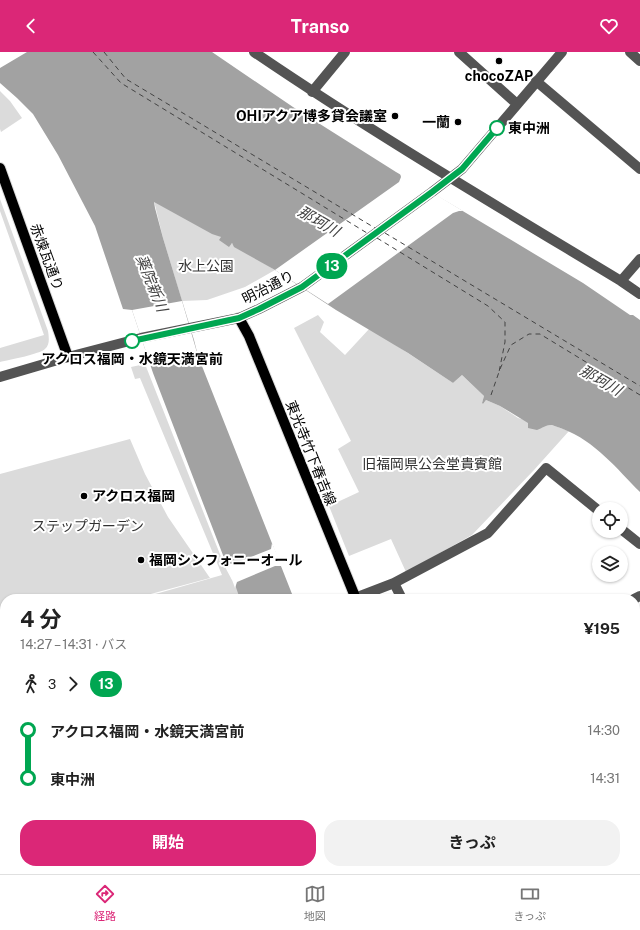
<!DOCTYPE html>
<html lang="ja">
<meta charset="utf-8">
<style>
body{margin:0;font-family:"Public Sans","Noto Sans JP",sans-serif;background:#f2f2f2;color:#222;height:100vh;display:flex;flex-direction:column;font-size:15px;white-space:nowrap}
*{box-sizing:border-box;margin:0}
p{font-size:13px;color:#767676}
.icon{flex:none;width:22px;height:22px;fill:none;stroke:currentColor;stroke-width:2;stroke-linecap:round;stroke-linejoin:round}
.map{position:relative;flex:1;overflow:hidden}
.side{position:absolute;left:0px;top:542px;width:640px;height:280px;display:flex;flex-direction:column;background:#fff;border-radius:16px 16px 0 0;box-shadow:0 1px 3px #0004}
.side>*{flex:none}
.badge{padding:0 8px;border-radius:13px;font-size:14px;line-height:26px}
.controls{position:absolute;left:592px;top:450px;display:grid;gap:8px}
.controls a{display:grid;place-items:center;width:36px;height:36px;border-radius:50%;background:#fff;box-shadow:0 1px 3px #0004;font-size:20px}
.map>.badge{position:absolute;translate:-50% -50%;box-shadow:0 0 0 2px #fff}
.legs{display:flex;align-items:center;gap:6px;height:44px;padding:0 20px;font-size:13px}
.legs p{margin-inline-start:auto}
.overview{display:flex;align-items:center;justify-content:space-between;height:68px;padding:0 20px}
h1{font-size:22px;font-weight:700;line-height:30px}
.button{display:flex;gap:8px;margin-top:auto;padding:8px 20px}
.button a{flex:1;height:46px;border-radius:16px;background:#db2777;color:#fff;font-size:16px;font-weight:700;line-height:46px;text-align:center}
.button a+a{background:#f2f2f2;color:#222}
ul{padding:0 20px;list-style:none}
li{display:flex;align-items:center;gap:14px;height:48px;font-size:15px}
li i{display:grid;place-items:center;width:6px;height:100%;margin:0 5px;background:currentColor}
li i::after{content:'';width:10px;height:10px;margin:-5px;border:3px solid;border-radius:50%;background:#fff}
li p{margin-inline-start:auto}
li:first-child i{background:linear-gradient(#0000 50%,currentColor 0)}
li:last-child i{background:linear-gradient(currentColor 50%,#0000 0)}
header{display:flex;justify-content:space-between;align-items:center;height:52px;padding:0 20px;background:#db2777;color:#fff;font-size:18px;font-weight:700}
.tab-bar{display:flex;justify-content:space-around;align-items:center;height:56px;border-top:1px solid #e0e0e0;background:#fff;font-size:11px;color:#767676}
.tab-bar a{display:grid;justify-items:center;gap:2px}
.tab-bar .active{color:#db2777}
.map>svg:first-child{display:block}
.green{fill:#dbdbdb}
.water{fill:#a2a2a2}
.pier{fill:#fff}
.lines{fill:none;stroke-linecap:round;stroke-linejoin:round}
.ferry{stroke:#434343;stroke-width:1;stroke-dasharray:5 4;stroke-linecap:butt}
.major-casing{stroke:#dbdbdb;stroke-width:12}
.highway-casing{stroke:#dbdbdb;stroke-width:14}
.minor{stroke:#545454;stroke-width:10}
.major{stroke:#000;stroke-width:10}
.highway{stroke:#000;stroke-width:12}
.line-1-casing{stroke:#fff;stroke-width:9}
.line-1{stroke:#00a651;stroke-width:6}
.poi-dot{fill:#000;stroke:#fff;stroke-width:1.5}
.stop-1-dot{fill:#fff;stroke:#00a651;stroke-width:2}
.labels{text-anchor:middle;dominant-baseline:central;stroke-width:4;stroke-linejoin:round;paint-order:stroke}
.poi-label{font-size:14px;font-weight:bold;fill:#000;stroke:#fff;text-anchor:end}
.stop-label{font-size:14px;font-weight:bold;fill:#000;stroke:#fff;text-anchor:start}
.street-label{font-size:14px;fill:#000;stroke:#fff}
.park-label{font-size:14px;fill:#323232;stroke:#fff}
.water-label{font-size:15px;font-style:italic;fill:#434343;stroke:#fff}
</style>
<header><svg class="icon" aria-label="back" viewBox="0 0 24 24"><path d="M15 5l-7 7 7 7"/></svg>Transo<svg class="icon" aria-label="heart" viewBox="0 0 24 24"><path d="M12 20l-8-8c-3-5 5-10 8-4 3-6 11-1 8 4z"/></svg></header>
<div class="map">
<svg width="640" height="822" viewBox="0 0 640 822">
<rect width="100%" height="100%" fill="#fff"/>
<path class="green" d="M 0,39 L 10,49 L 22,66 L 1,80 L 0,77 Z
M 0,147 L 48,279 C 49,285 50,293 45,297 C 40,302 9,308 0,310 L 0,296 L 44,283 L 0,159 Z
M 154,149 L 221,185 L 275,218 L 245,235 L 207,248 L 182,249 L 163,186 Z
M 318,263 L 324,270 L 320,280 L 345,303 L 370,276 L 453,331 L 462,323 L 484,344 L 482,351 L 483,352 L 486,348 L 500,354 L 518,366 L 546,374 L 552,373 L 569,379 L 534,418 L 472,483 L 406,520 L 391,487 L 349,504 L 329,454 L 359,440 L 338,397 L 351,389 L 294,276 Z
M 145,312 L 225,515 L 232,528 L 236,530 L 243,547 L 138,547 L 222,523 L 140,326 L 135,327 L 131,315 Z
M 130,387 L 145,422 L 168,465 L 210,526 L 132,547 L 5,547 L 5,582 L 0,583 L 0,422 Z
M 5,585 L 5,695 L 0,676 L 0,586 Z
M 30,817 L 323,817 L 322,822 L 33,822 Z"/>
<path class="water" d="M 0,0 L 212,0 L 293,55 L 396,120 L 451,152 L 583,231 L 630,263 L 633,263 L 640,268 L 640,440 C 617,417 595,389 563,377 C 560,376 555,374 552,373 C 546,373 542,376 537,378 L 528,376 L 528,371 L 500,354 L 486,348 L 483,352 L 482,351 L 484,344 L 462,323 L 453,331 L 408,301 L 336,258 L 275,218 L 234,195 L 232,191 L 229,195 L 219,188 L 221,185 L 212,182 L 154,150 L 155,156 L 163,186 L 194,288 L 198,304 L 294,547 L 240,547 L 230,518 L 226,511 L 153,321 L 132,258 L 123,257 L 95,174 L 58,103 L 33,62 L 17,46 L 0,31 Z
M 222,817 L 253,817 L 253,821 C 248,822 246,821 242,821 C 240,820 236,822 233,822 L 233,821 L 223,821 Z
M 323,817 L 357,817 L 356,822 L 322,822 Z"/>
<path class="pier" d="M 0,0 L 27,0 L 0,16 Z
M 400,121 L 463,159 L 459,159 L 453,161 L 328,252 L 275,218 L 399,130 L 401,125 Z
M 182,249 L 198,304 L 190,303 L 155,309 L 150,312 L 132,258 Z
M 272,491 L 282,514 L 275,514 L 237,530 L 235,536 L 226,511 L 233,512 L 271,497 Z"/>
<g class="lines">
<path class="ferry" d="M 93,0 L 121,31 L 367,181
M 104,0 L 126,27 L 375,176
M 385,181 L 640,334
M 377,186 L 488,254 L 505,270 L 505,290 L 499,320
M 500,317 L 511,293 L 529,282 L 540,282 L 640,343
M 491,343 L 499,320"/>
<defs>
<path id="major" d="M 0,116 L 68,305
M 239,266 L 249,284 L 356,547
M 496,817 L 504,822"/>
<path id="highway" d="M 626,822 L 640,815"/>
</defs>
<use href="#major" class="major-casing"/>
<use href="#highway" class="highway-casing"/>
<path class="minor" d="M 254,0 C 373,81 497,154 621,229 L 640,242
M 459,0 L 517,52
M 630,0 L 640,9
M 536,29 L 640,117
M 312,40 L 345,0
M 621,229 L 640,207
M 0,325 L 68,305 L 141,286 L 239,266 L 259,257 L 302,235 L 432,140 L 462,117 L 562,0
M 621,477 L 640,492
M 394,531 L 402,547
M 355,546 L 394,531 L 488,481 L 546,416 L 599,459
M 634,547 L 640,544
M 635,716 L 640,726
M 0,765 L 5,783
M 14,817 L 15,822
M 183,817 L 184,822
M 522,817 L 524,822
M 122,822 L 128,821
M 384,822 L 387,817"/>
<use href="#major" class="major"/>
<use href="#highway" class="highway"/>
</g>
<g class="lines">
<defs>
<path id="line-1" d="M 132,289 L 239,266 L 259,257 L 302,235 L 432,140 L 462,117 L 497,76"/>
</defs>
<use href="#line-1" class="line-1-casing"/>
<use href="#line-1" class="line-1"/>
</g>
<g class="poi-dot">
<circle cx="499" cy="9" r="4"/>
<circle cx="395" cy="64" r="4"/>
<circle cx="458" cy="70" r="4"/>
<circle cx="84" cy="444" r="4"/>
<circle cx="141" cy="508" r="4"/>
</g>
<g class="stop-1-dot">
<circle cx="497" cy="76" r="7"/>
<circle cx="132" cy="289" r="7"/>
</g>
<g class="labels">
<g class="poi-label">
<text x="499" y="24" text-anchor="middle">chocoZAP</text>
<text x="387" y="64">OHIアクア博多貸会議室</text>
<text x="450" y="70">一蘭</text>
<text x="92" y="444" text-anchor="start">アクロス福岡</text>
<text x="149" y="508" text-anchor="start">福岡シンフォニーオール</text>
</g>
<g class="stop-label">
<text x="508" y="76">東中洲</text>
<text x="132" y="307" text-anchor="middle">アクロス福岡・水鏡天満宮前</text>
</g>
<g class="street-label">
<text transform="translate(47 205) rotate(70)">赤煉瓦通り</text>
<text transform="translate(268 235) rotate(-27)">明治通り</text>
<text transform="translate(311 401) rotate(68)">東光寺竹下春吉線</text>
</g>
<g class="park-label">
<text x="206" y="214">水上公園</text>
<text x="432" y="412">旧福岡県公会堂貴賓館</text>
<text x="88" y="474">ステップガーデン</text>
</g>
<g class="water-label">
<text transform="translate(319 169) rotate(30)">那珂川</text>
<text transform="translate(152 231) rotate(68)">薬院新川</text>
<text transform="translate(601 328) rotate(30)">那珂川</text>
</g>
</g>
</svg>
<div class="controls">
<a><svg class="icon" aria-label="locate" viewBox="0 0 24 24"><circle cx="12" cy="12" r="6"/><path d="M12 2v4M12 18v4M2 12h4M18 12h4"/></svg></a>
<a><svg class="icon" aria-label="layers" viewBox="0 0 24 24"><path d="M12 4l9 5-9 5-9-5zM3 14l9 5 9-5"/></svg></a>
</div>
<b class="badge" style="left:332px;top:214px;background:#00a651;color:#fff">13</b>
<section class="side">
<div class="overview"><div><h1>4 分</h1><p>14:27 – 14:31 · バス</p></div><b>¥195</b></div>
<div class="legs"><svg class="icon" aria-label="walk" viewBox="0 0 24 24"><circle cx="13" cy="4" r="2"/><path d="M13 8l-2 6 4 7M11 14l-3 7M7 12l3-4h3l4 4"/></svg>3<svg class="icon" aria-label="forward" viewBox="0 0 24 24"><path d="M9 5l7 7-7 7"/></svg><b class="badge" style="background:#00a651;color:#fff">13</b></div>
<ul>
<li><i style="color:#00a651"></i><b>アクロス福岡・水鏡天満宮前</b><p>14:30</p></li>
<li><i style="color:#00a651"></i><b>東中洲</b><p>14:31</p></li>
</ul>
<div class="button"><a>開始</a><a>きっぷ</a></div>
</section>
</div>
<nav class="tab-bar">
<a class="active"><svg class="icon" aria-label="directions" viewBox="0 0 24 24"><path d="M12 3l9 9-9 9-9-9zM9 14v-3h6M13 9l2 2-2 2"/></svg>経路</a>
<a><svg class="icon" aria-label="map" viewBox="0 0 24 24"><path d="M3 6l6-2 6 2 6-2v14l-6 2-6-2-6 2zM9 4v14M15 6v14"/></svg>地図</a>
<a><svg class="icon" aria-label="tickets" viewBox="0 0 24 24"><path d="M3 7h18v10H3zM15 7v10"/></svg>きっぷ</a>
</nav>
